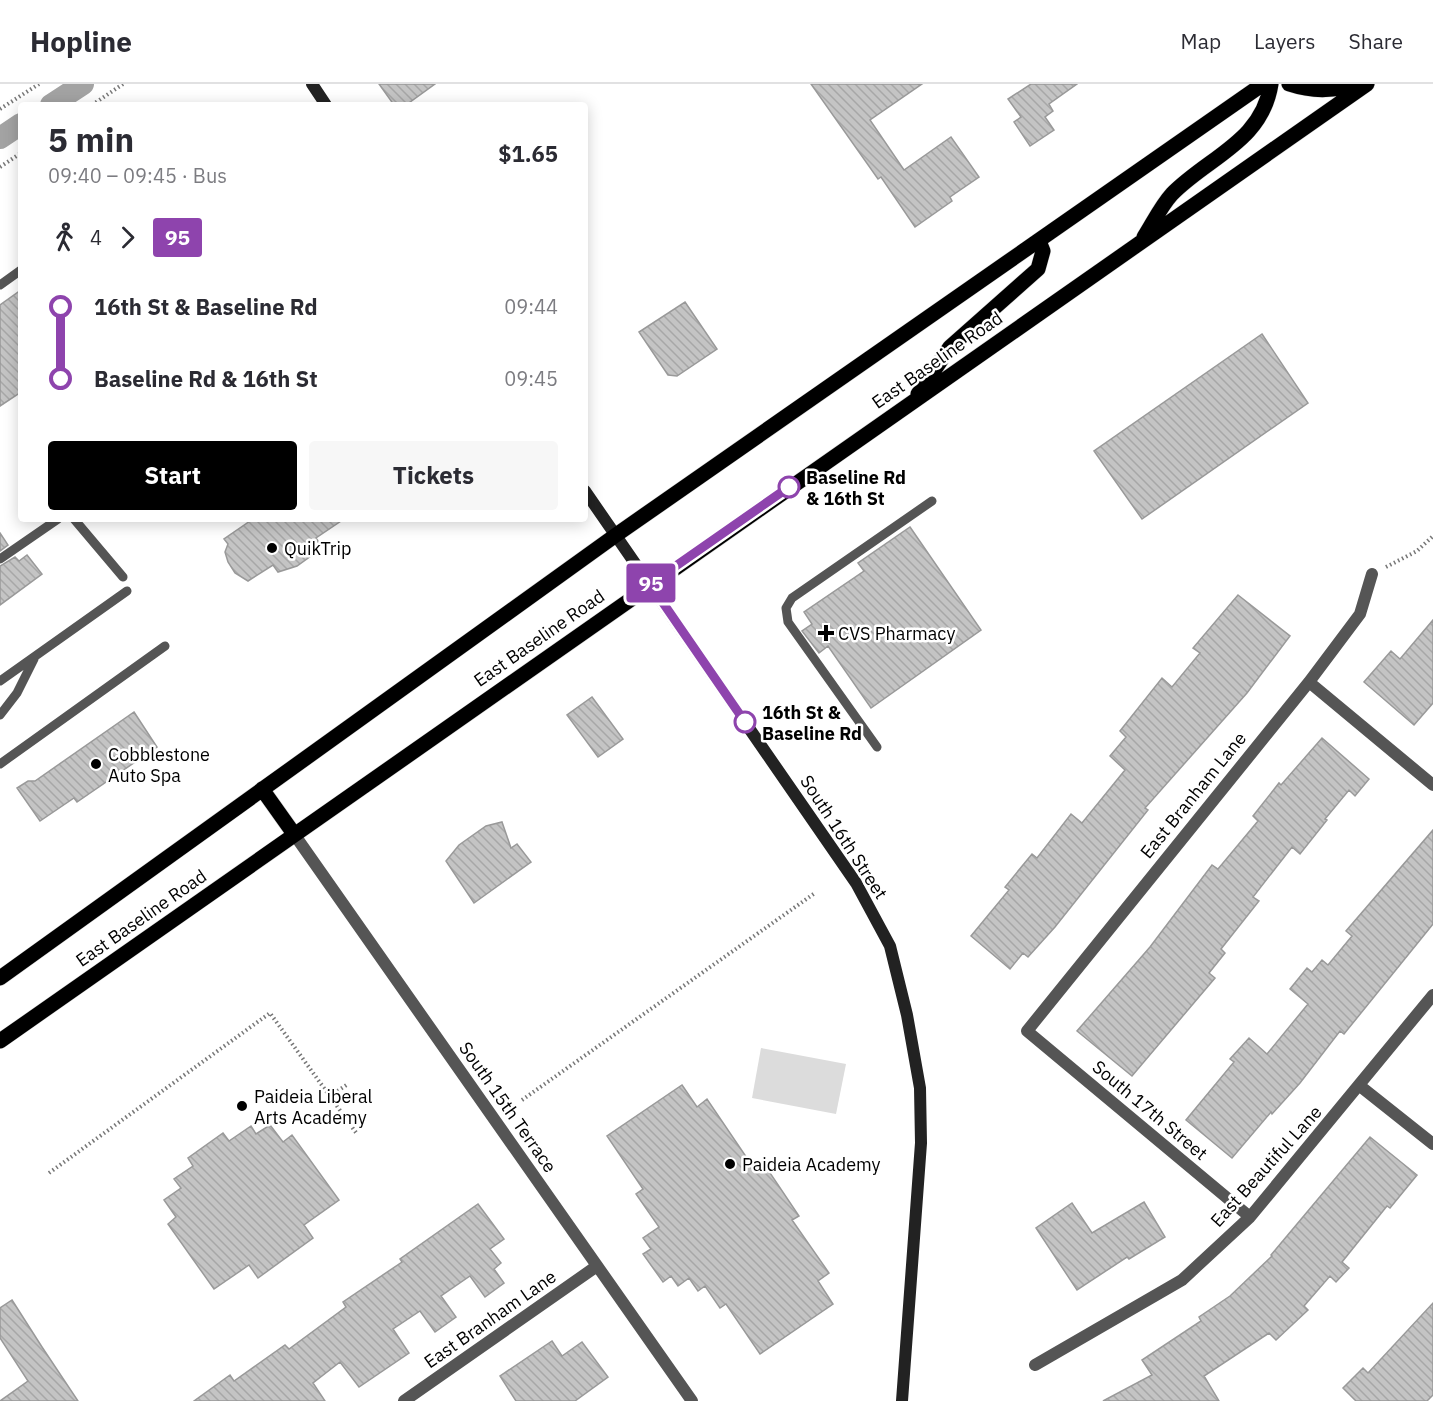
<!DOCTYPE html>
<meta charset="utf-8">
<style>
body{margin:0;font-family:"IBM Plex Sans",sans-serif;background:#f7f7f7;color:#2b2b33;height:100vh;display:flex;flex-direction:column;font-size:22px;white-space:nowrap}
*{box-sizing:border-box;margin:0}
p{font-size:20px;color:#7c7c81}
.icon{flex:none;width:33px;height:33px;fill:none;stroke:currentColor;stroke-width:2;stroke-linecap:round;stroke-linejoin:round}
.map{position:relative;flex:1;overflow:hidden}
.panel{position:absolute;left:18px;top:18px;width:570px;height:420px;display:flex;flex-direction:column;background:#fff;border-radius:6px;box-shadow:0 3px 15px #0003}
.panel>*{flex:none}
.badge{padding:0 12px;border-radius:4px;font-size:21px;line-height:39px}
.map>.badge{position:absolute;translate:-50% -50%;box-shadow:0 0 0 3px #fff}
.legs{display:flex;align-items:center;gap:9px;height:66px;padding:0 30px;font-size:20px}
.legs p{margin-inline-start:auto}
.summary{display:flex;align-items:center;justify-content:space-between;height:102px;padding:0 30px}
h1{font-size:33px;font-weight:700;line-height:45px}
.cta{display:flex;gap:12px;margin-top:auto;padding:12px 30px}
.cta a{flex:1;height:69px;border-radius:6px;background:#000;color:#fff;font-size:24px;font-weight:700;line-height:69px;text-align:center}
.cta a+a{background:#f7f7f7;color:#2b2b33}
ul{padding:0 30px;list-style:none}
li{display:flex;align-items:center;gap:21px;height:72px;font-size:22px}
li i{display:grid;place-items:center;width:9px;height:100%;margin:0 8px;background:currentColor}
li i::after{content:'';width:15px;height:15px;margin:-8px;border:4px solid;border-radius:50%;background:#fff}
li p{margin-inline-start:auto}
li:first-child i{background:linear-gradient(#0000 50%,currentColor 0)}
li:last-child i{background:linear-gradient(currentColor 50%,#0000 0)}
header{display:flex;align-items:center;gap:36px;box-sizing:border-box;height:84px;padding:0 30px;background:#fff;border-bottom:2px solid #e1e1e2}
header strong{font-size:28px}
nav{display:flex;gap:33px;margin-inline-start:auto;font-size:21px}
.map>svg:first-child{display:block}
.pitch{fill:#dcdcdc}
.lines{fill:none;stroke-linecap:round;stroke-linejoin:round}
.canal{stroke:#a3a3a3;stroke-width:22}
.building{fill:url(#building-back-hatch);stroke:#999;stroke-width:1.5}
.primary-casing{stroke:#dbdbdb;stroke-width:16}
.path{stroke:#777;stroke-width:4;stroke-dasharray:1.5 3;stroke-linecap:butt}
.service{stroke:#555;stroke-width:9}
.minor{stroke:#555;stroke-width:12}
.secondary{stroke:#222;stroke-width:12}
.primary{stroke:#000;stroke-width:15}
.line-1-casing{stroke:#fff;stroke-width:14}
.line-1{stroke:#8e44ad;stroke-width:9}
.stop-1-dot{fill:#fff;stroke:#8e44ad;stroke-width:3}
.poi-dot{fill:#000;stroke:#fff;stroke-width:2}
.labels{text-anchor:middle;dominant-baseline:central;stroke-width:5;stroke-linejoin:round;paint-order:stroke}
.street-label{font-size:18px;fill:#000;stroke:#fff}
.stop-label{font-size:18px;font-weight:bold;fill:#000;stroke:#fff;text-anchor:start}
.poi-label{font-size:18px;fill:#000;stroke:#fff;text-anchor:start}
</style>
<header>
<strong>Hopline</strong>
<nav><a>Map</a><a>Layers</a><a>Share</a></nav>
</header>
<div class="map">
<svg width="1433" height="1317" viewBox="0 0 1433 1317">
<defs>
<pattern id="building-back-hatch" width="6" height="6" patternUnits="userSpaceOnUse" patternTransform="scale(1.5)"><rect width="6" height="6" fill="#c4c4c4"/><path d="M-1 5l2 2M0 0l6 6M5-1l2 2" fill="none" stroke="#a7a7a7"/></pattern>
</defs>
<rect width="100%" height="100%" fill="#fff"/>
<path class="pitch" d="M 761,964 L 846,980 L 836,1030 L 752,1014 Z"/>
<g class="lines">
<path class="canal" d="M 51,21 L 83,0
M 0,54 L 21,40"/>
</g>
<path class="building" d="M 379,0 L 435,0 L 406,21 L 394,21 Z
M 811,0 L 922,0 L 870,36 L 904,86 L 951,53 L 979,93 L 950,113 L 952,117 L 915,143 L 881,93 L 878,95 Z
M 1031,0 L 1077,0 L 1049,20 L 1053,27 L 1045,33 L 1054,46 L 1030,62 L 1014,38 L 1021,33 L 1008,15 Z
M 21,206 L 21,308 L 0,322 L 0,221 Z
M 685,218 L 717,265 L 677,292 L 668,291 L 639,248 Z
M 1262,250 L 1308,319 L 1142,435 L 1094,367 Z
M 253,435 L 344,435 L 316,454 L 320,460 L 311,472 L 297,482 L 278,488 L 273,481 L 248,497 L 235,489 L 228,478 L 225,468 L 228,460 L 224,455 Z
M 910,443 L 981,546 L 871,624 L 828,562 L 819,569 L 802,547 L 812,540 L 804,528 L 864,487 L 858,479 Z
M 0,449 L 8,461 L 0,467 Z
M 27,471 L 42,490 L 0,521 L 0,482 L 15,473 L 19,477 Z
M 1238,511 L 1290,552 L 1247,609 L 1145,724 L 1148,726 L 1055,843 L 1028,873 L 1023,869 L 1010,885 L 971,852 L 1009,806 L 1005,803 L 1032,770 L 1037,774 L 1071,730 L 1082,739 L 1125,686 L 1110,672 L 1126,653 L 1120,647 L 1162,594 L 1172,603 L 1200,569 L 1193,564 Z
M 1433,536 L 1433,619 L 1414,641 L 1364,598 L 1391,567 L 1400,575 Z
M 592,613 L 623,655 L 598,673 L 567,631 Z
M 134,628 L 157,663 L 77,718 L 74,714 L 40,737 L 17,704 L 28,697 L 35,697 Z
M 1322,654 L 1369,695 L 1355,712 L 1349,706 L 1325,735 L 1327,736 L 1300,770 L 1292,763 L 1253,813 L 1259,817 L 1221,865 L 1225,869 L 1209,889 L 1215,894 L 1132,992 L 1077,947 L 1150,863 L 1212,781 L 1218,785 L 1258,737 L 1253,732 L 1279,699 L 1281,701 Z
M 502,738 L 511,764 L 517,760 L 531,778 L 474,819 L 446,777 L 459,761 L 486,742 Z
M 1433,746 L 1433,840 L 1344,950 L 1340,947 L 1300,999 L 1272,1030 L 1271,1028 L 1232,1074 L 1186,1036 L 1234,978 L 1230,975 L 1249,954 L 1267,970 L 1308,920 L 1290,905 L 1307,884 L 1312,888 L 1322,876 L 1328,881 L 1352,852 L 1346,847 Z
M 682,1001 L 697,1023 L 707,1015 L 753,1083 L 762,1077 L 799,1132 L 792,1136 L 829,1189 L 818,1197 L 833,1220 L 760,1270 L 726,1220 L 720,1224 L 705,1202 L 698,1207 L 689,1194 L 678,1202 L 671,1192 L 663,1198 L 643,1170 L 651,1165 L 643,1154 L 659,1143 L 636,1110 L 643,1105 L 607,1052 Z
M 270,1041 L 283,1058 L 292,1051 L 339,1116 L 304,1141 L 313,1154 L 258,1194 L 249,1181 L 214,1205 L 168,1140 L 176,1133 L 164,1116 L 181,1104 L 174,1095 L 193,1082 L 188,1074 L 223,1049 L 229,1057 L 251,1042 L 256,1050 Z
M 1370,1053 L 1417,1091 L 1390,1124 L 1387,1122 L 1342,1178 L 1349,1184 L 1336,1198 L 1330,1192 L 1304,1222 L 1308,1226 L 1276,1256 L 1269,1249 L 1204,1292 L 1219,1317 L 1103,1317 L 1152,1291 L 1142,1276 L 1201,1237 L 1199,1233 L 1230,1212 L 1272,1172 L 1271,1171 Z
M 1144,1118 L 1165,1153 L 1129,1175 L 1127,1173 L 1077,1206 L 1036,1144 L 1072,1119 L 1092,1149 Z
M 478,1120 L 504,1155 L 490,1165 L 501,1179 L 494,1185 L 504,1199 L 485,1213 L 470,1192 L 441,1212 L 456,1233 L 435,1248 L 420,1227 L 393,1245 L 409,1269 L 359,1303 L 340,1278 L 313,1299 L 325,1317 L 194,1317 L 230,1291 L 234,1297 L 285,1261 L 289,1265 L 346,1223 L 343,1218 L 402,1178 L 400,1175 Z
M 12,1216 L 42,1263 L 78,1317 L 0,1317 L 28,1297 L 0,1254 L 0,1224 Z
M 1433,1219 L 1433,1311 L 1427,1317 L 1356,1317 L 1343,1304 L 1363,1284 L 1368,1289 Z
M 552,1257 L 562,1272 L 582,1258 L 608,1293 L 575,1317 L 516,1317 L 500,1292 Z"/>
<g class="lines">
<defs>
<path id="primary" d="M 1289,0 C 1316,9 1335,6 1362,0
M 1144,153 C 1153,139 1161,122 1172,110 C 1208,73 1262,58 1271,0
M 918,310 L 950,263 L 1038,185 L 1043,167 L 1039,157
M 262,705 L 294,750
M 0,894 L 616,451 L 1263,0
M 0,957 L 1367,0"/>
</defs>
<use href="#primary" class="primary-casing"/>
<path class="path" d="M 92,21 L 123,0
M 0,25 L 39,0
M 0,83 L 21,69
M 1386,483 L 1417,467 L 1433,452
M 330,1012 L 348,1000
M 522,1016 L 815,809
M 49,1089 L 270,929 L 357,1050"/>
<path class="service" d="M 0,201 L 21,186
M 74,435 L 123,493
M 0,475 L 58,435
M 0,597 L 127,507
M 0,631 L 17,609 L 34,575
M 877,663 L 788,538 L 786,524 L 792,514 L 932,417
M 0,680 L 165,562"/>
<path class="minor" d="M 1309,598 L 1433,701
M 294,750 L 692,1317
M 1360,1002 L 1433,1060
M 1250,1133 L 1027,947 L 1309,598 L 1360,530 L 1372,490
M 1035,1281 L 1182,1196 L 1250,1133 L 1433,911
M 404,1317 L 597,1182"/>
<path class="secondary" d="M 312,0 L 326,21
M 585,407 L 856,799 L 890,862 L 907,931 L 920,1004 L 921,1059 L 902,1317"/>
<use href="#primary" class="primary"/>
</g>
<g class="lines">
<defs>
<path id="line-1" d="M 745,638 L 650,500 L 789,403"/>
</defs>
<use href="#line-1" class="line-1-casing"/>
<use href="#line-1" class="line-1"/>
</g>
<g class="stop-1-dot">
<circle cx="789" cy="403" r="10"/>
<circle cx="745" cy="638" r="10"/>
</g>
<g class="poi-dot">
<circle cx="272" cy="464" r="6"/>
<path d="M823 540h6v6h6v6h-6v6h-6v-6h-6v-6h6z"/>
<circle cx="96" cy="680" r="6"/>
<circle cx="242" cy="1022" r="6"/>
<circle cx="730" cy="1080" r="6"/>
</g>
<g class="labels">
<g class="street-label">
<text transform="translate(937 276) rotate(-35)">East Baseline Road</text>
<text transform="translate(539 554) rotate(-35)">East Baseline Road</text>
<text transform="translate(1193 711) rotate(-51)">East Branham Lane</text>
<text transform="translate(844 753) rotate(57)">South 16th Street</text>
<text transform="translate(141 834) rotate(-35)">East Baseline Road</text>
<text transform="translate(508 1023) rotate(55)">South 15th Terrace</text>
<text transform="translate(1150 1026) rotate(40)">South 17th Street</text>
<text transform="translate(1266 1082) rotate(-48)">East Beautiful Lane</text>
<text transform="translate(490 1235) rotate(-35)">East Branham Lane</text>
</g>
<g class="stop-label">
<text x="806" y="393">Baseline Rd<tspan x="806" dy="21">&amp; 16th St</tspan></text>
<text x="762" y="628">16th St &amp;<tspan x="762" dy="21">Baseline Rd</tspan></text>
</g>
<g class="poi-label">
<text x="284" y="464">QuikTrip</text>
<text x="838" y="549">CVS Pharmacy</text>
<text x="108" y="670">Cobblestone<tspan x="108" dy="21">Auto Spa</tspan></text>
<text x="254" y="1012">Paideia Liberal<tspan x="254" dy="21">Arts Academy</tspan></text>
<text x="742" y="1080">Paideia Academy</text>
</g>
</g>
</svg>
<b class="badge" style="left:651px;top:499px;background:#8e44ad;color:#fff">95</b>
<section class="panel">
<div class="summary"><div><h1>5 min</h1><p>09:40 – 09:45 · Bus</p></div><b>$1.65</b></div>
<div class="legs"><svg class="icon" aria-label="walk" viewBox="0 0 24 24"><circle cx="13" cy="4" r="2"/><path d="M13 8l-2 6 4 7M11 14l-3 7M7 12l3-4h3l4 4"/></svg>4<svg class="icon" aria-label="forward" viewBox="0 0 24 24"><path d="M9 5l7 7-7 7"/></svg><b class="badge" style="background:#8e44ad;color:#fff">95</b></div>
<ul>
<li><i style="color:#8e44ad"></i><b>16th St &amp; Baseline Rd</b><p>09:44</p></li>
<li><i style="color:#8e44ad"></i><b>Baseline Rd &amp; 16th St</b><p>09:45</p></li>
</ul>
<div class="cta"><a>Start</a><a>Tickets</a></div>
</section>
</div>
